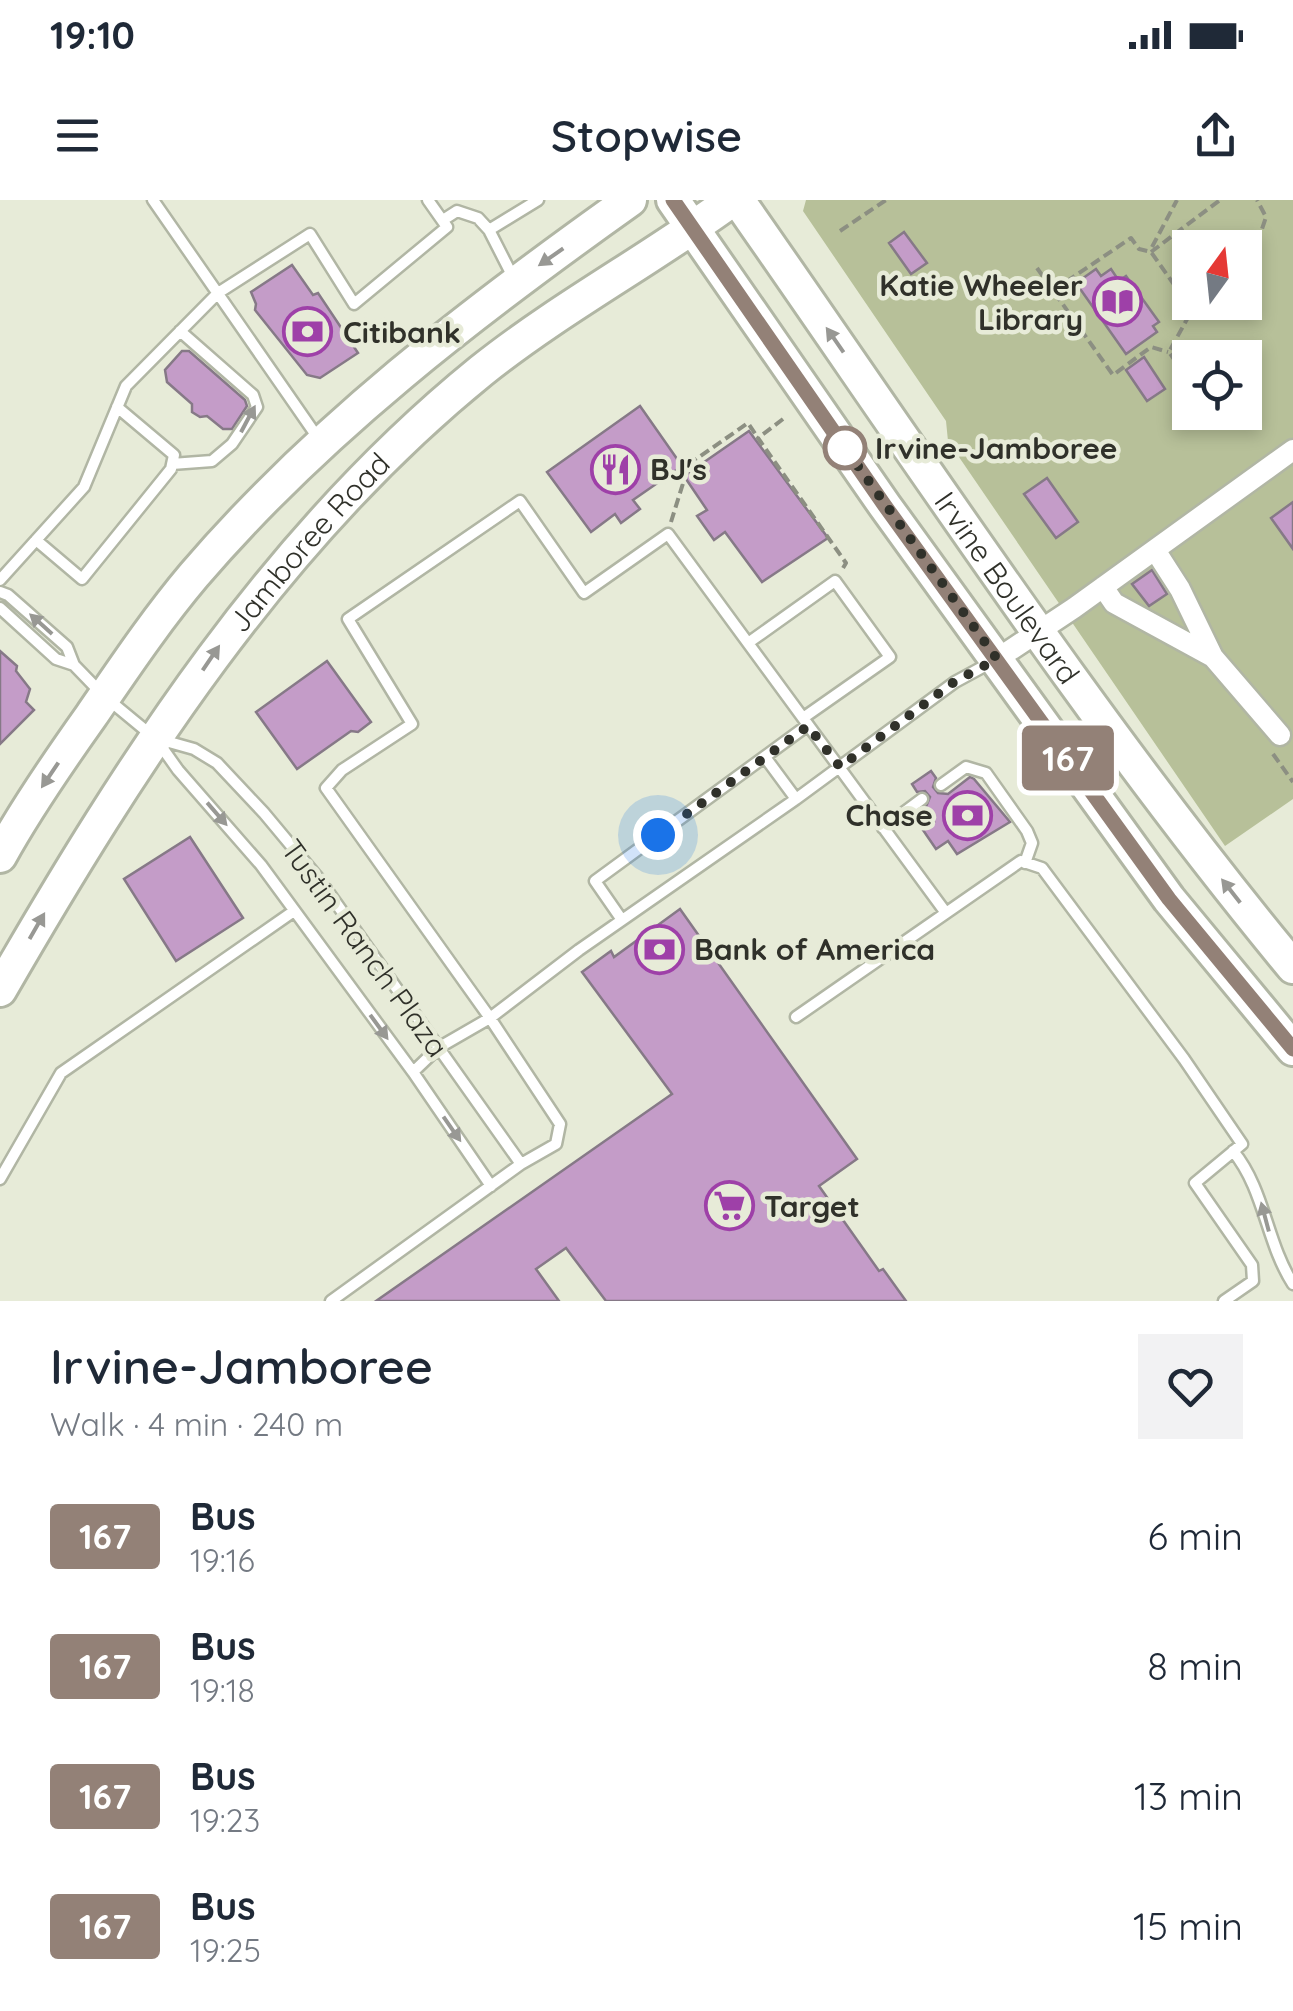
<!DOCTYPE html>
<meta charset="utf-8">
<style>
body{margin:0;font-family:Quicksand,sans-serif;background:#f2f2f3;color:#1f2937;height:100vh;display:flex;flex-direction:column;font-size:38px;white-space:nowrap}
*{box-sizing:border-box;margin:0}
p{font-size:32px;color:#747a83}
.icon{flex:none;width:55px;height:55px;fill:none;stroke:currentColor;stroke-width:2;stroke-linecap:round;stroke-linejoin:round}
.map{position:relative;height:1101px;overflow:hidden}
.panel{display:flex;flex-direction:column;background:#fff;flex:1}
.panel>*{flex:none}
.badge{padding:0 20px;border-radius:8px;font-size:35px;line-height:65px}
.needle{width:65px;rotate:15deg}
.controls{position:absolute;left:1172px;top:30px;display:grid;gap:20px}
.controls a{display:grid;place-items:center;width:90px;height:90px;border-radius:0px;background:#fff;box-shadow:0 5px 15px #0003;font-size:50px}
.you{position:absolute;width:50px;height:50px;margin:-25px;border:8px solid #fff;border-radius:50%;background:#1a73e8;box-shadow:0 0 0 15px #1a73e833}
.map>.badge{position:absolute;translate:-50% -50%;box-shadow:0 0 0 5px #fff}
.round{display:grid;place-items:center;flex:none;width:105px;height:105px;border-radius:0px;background:#f2f2f3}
.head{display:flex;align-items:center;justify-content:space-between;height:170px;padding:0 50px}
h1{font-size:48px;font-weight:600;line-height:75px}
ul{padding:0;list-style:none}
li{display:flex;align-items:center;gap:30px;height:130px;padding:0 50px}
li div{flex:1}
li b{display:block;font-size:38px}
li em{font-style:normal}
li .badge{min-width:110px;font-weight:700;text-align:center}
.status{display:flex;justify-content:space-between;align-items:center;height:70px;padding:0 50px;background:#fff;direction:ltr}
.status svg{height:28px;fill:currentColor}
header{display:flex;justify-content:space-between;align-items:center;height:130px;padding:0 50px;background:#fff;font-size:45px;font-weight:600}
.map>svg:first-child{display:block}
.green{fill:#b7c099;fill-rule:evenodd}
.building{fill:#c49cc8;stroke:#867987;stroke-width:2.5}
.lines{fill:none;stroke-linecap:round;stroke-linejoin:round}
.service-casing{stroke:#b1b6a4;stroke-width:15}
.minor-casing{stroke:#b1b6a4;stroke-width:25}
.primary-casing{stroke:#b1b6a4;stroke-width:38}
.path{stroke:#8c8f82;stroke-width:4;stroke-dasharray:10 5;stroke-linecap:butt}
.service{stroke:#fff;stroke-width:10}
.minor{stroke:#fff;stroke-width:20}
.primary{stroke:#fff;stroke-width:32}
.oneway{fill:#989894}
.line-casing{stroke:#fff;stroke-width:22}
.line{stroke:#938177;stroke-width:15}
.walk{stroke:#30312a;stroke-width:10;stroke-dasharray:0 18}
.stop-dot{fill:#fff;stroke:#938177;stroke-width:5}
.labels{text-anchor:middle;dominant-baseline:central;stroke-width:9;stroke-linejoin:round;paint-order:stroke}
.poi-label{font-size:30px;font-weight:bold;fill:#30312a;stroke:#e7ebd8;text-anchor:start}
.stop-label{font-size:30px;font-weight:bold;fill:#30312a;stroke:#e7ebd8;text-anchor:start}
.street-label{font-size:30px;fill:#30312a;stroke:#e7ebd8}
</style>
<div class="status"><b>19:10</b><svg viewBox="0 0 49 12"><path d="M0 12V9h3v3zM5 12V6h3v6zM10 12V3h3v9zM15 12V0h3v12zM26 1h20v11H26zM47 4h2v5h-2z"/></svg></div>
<header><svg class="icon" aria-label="menu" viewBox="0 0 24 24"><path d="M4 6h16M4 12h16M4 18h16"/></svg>Stopwise<svg class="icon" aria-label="share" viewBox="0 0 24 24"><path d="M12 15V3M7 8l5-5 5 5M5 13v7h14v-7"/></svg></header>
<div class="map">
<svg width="1293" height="1101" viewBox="0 0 1293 1101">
<rect width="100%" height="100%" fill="#e7ebd8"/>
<path class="green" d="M 806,0 L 1293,0 L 1293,599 L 1225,646 L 948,241 L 946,221 L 803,11 ZM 1190,48 L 1245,48 L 1245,102 L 1190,102 ZM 1190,158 L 1245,158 L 1245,212 L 1190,212 Z"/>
<path class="building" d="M 904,32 L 927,63 L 911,74 L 889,43 Z
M 292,65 L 313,95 L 318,93 L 358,153 L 320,178 L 307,175 L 255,110 L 256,104 L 251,92 Z
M 1096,69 L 1101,76 L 1111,69 L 1119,81 L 1126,76 L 1159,122 L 1153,126 L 1157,132 L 1126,154 L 1076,83 Z
M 182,151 L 189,151 L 245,200 L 247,206 L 232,229 L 223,229 L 207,216 L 200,217 L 192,212 L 192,204 L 167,182 L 165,170 Z
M 1144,157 L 1165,189 L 1147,201 L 1126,170 Z
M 640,206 L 682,266 L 633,300 L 640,309 L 621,323 L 615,314 L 591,332 L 547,272 Z
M 749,231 L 828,338 L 762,382 L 725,332 L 714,340 L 697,316 L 707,310 L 684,276 Z
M 1047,278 L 1078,322 L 1056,338 L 1024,294 Z
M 1293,302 L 1293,349 L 1271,318 Z
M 1152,370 L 1167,394 L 1149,406 L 1132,384 Z
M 0,451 L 17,466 L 16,471 L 30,489 L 26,502 L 34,510 L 0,544 Z
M 327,461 L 371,522 L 358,532 L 351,531 L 297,569 L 256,512 Z
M 931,571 L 936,578 L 933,587 L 938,593 L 948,594 L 970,577 L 974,579 L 1010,622 L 957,654 L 948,641 L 936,649 L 923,630 L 934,622 L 925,609 L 930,597 L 925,591 L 917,592 L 912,584 Z
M 190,637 L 243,718 L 176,761 L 124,679 Z
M 680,709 L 857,959 L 819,986 L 879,1071 L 883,1069 L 906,1101 L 606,1101 L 566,1048 L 536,1069 L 559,1101 L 376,1101 L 672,894 L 582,772 L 611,751 L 614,757 Z"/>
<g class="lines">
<defs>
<path id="service" d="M 153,0 L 318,238
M 443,20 L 457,11 L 478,18 L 489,30
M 513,77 L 489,30 L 538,0
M 172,264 L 212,261 L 232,244 L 257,207 L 253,195 L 180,131
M 36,340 L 82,379 L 171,269 L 174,255 L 117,207
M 0,380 L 84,287 L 126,186 L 218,93 L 310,34 L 354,104 L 447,27 L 428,0
M 0,392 L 8,395 L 67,447 L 74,465 L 104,496 L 156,539 L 178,570 L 261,665 L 413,872 L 491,986
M 0,408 L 56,459 L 74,465
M 748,443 L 835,381 L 890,457 L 803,518
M 162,540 L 194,549 L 217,563 L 264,613 L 319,679 L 521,964 L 331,1101
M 765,557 L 796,599
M 941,585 L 966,567 L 986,573 L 1027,631 L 1032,643 L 1025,663
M 883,628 L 922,599
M 622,720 L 595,681 L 808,525
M 796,817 L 1021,661 L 1042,668 L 1184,859 L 1242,944 L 1195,983 L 1252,1065 L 1253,1081 L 1224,1101
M 413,872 L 438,848 L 490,818 L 579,750 L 796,599 L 955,482 L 990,463
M 1233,951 C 1265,990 1266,1042 1293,1084
M 521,964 L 556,944 L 560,924 L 490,818 L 326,588 L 342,570 L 412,524 L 348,419 L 520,301 L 584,393 L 668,334 L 946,713
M 0,979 L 61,873 L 294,711"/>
<path id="minor" d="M 1155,350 L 1180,389 L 1213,457 L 1280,535
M 1103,387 L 1114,403 L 1213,457
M 997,459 L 1074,408 L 1293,250"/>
<g id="primary">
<path d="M 673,0 L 885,306 L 1169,699 L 1293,849"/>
<path id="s1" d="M 738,0 C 919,259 1092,524 1293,767"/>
<path d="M 0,656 C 27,607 59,561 91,516 C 124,468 156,420 194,375 C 318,230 475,110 630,0"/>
<path id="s2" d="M 0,790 C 131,563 275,338 481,171 C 560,108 650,60 732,0"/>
</g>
</defs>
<use href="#service" class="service-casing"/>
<use href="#minor" class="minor-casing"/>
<use href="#primary" class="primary-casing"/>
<path class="path" d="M 840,31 L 886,0
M 1152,47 L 1177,0
M 1240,48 L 1261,32 L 1266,17 L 1257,0
M 1151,52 L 1220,0
M 1037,68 L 1113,175 L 1151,147 L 1168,152
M 1054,90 L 1131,38 L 1139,49 L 1151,52 L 1192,110 L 1169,152 L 1190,182
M 1178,91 L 1190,83
M 1212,212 L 1215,217
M 783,219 L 758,238 L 846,363 L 843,368
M 671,322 L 689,264 L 748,223 L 758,238
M 1273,554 L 1293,582"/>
<use href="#service" class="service"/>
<use href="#minor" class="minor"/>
<use href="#primary" class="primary"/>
</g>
<defs><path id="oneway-solid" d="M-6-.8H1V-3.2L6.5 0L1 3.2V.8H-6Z" transform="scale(2.5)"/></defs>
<g class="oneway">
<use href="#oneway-solid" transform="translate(551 57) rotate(145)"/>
<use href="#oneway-solid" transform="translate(835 140) rotate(-125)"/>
<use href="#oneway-solid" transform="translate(248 219) rotate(-62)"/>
<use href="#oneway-solid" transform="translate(41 424) rotate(-138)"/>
<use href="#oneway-solid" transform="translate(211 458) rotate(-56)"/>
<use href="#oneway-solid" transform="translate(50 575) rotate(124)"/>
<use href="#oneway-solid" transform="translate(217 614) rotate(49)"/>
<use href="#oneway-solid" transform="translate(1231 691) rotate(-128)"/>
<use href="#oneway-solid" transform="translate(37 726) rotate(-60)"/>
<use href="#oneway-solid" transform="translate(379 827) rotate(54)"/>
<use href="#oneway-solid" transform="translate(452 929) rotate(55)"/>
<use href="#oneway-solid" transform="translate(1265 1017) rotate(-105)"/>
</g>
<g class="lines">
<defs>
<path id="line" d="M 673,0 L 885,306 L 1169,699 L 1293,849"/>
</defs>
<use href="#line" class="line-casing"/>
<use href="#line" class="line"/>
<path class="walk" d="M 658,635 L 808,526 L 840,567 L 954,482 L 997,459 L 842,244 L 845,248"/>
</g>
<defs>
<symbol id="library-ring" viewBox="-11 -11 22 22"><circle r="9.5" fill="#e7ebd8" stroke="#9e40a8" stroke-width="1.5"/><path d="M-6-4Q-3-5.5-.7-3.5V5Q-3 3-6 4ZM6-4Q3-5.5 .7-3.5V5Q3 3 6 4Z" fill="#9e40a8"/></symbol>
<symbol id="bank-ring" viewBox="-11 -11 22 22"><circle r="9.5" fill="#e7ebd8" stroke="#9e40a8" stroke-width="1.5"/><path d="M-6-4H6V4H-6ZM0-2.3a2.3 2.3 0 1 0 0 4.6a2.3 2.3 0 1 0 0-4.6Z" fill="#9e40a8"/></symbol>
<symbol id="restaurant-ring" viewBox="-11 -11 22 22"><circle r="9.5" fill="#e7ebd8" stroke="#9e40a8" stroke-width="1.5"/><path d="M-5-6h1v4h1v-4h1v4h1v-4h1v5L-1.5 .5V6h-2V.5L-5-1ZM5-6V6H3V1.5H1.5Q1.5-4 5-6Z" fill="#9e40a8"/></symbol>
<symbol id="supermarket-ring" viewBox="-11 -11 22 22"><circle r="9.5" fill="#e7ebd8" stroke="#9e40a8" stroke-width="1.5"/><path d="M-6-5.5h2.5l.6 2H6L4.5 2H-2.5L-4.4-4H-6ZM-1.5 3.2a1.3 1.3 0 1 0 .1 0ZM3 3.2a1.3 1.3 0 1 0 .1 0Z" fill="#9e40a8"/></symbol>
</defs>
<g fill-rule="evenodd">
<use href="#library-ring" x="1090" y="74" width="55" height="55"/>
<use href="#bank-ring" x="280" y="104" width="55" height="55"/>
<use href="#restaurant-ring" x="588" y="242" width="55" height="55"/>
<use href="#bank-ring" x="940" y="588" width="55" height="55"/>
<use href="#bank-ring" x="632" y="722" width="55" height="55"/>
<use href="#supermarket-ring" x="702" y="978" width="55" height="55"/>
</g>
<circle class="stop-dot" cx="845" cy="248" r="20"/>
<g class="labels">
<g class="poi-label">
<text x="1083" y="85" text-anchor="end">Katie Wheeler<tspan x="1083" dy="34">Library</tspan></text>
<text x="343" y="132">Citibank</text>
<text x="650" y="269">BJ's</text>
<text x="933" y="615" text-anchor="end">Chase</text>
<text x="694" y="749">Bank of America</text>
<text x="764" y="1006">Target</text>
</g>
<g class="stop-label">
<text x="875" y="248">Irvine-Jamboree</text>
</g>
<g class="street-label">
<text stroke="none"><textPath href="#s2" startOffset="545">Jamboree Road</textPath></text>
<text stroke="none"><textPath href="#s1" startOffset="472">Irvine Boulevard</textPath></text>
<text transform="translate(365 748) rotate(54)">Tustin Ranch Plaza</text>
</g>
</g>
</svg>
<div class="controls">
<a><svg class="needle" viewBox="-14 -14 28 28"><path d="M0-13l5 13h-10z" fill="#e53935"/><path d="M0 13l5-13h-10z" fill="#747a83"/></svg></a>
<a><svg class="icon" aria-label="locate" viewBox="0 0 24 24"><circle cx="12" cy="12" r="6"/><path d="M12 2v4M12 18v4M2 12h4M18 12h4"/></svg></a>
</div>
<div class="you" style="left:658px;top:635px"></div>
<b class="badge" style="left:1068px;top:558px;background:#938177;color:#fff">167</b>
</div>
<section class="panel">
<div class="head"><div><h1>Irvine-Jamboree</h1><p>Walk · 4 min · 240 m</p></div><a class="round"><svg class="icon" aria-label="heart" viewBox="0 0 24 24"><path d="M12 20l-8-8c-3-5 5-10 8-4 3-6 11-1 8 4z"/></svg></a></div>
<ul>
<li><span class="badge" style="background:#938177;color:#fff">167</span><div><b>Bus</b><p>19:16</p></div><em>6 min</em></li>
<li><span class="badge" style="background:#938177;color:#fff">167</span><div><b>Bus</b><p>19:18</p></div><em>8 min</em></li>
<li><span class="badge" style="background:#938177;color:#fff">167</span><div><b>Bus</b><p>19:23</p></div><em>13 min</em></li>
<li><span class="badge" style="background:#938177;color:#fff">167</span><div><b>Bus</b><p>19:25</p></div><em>15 min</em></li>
</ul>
</section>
